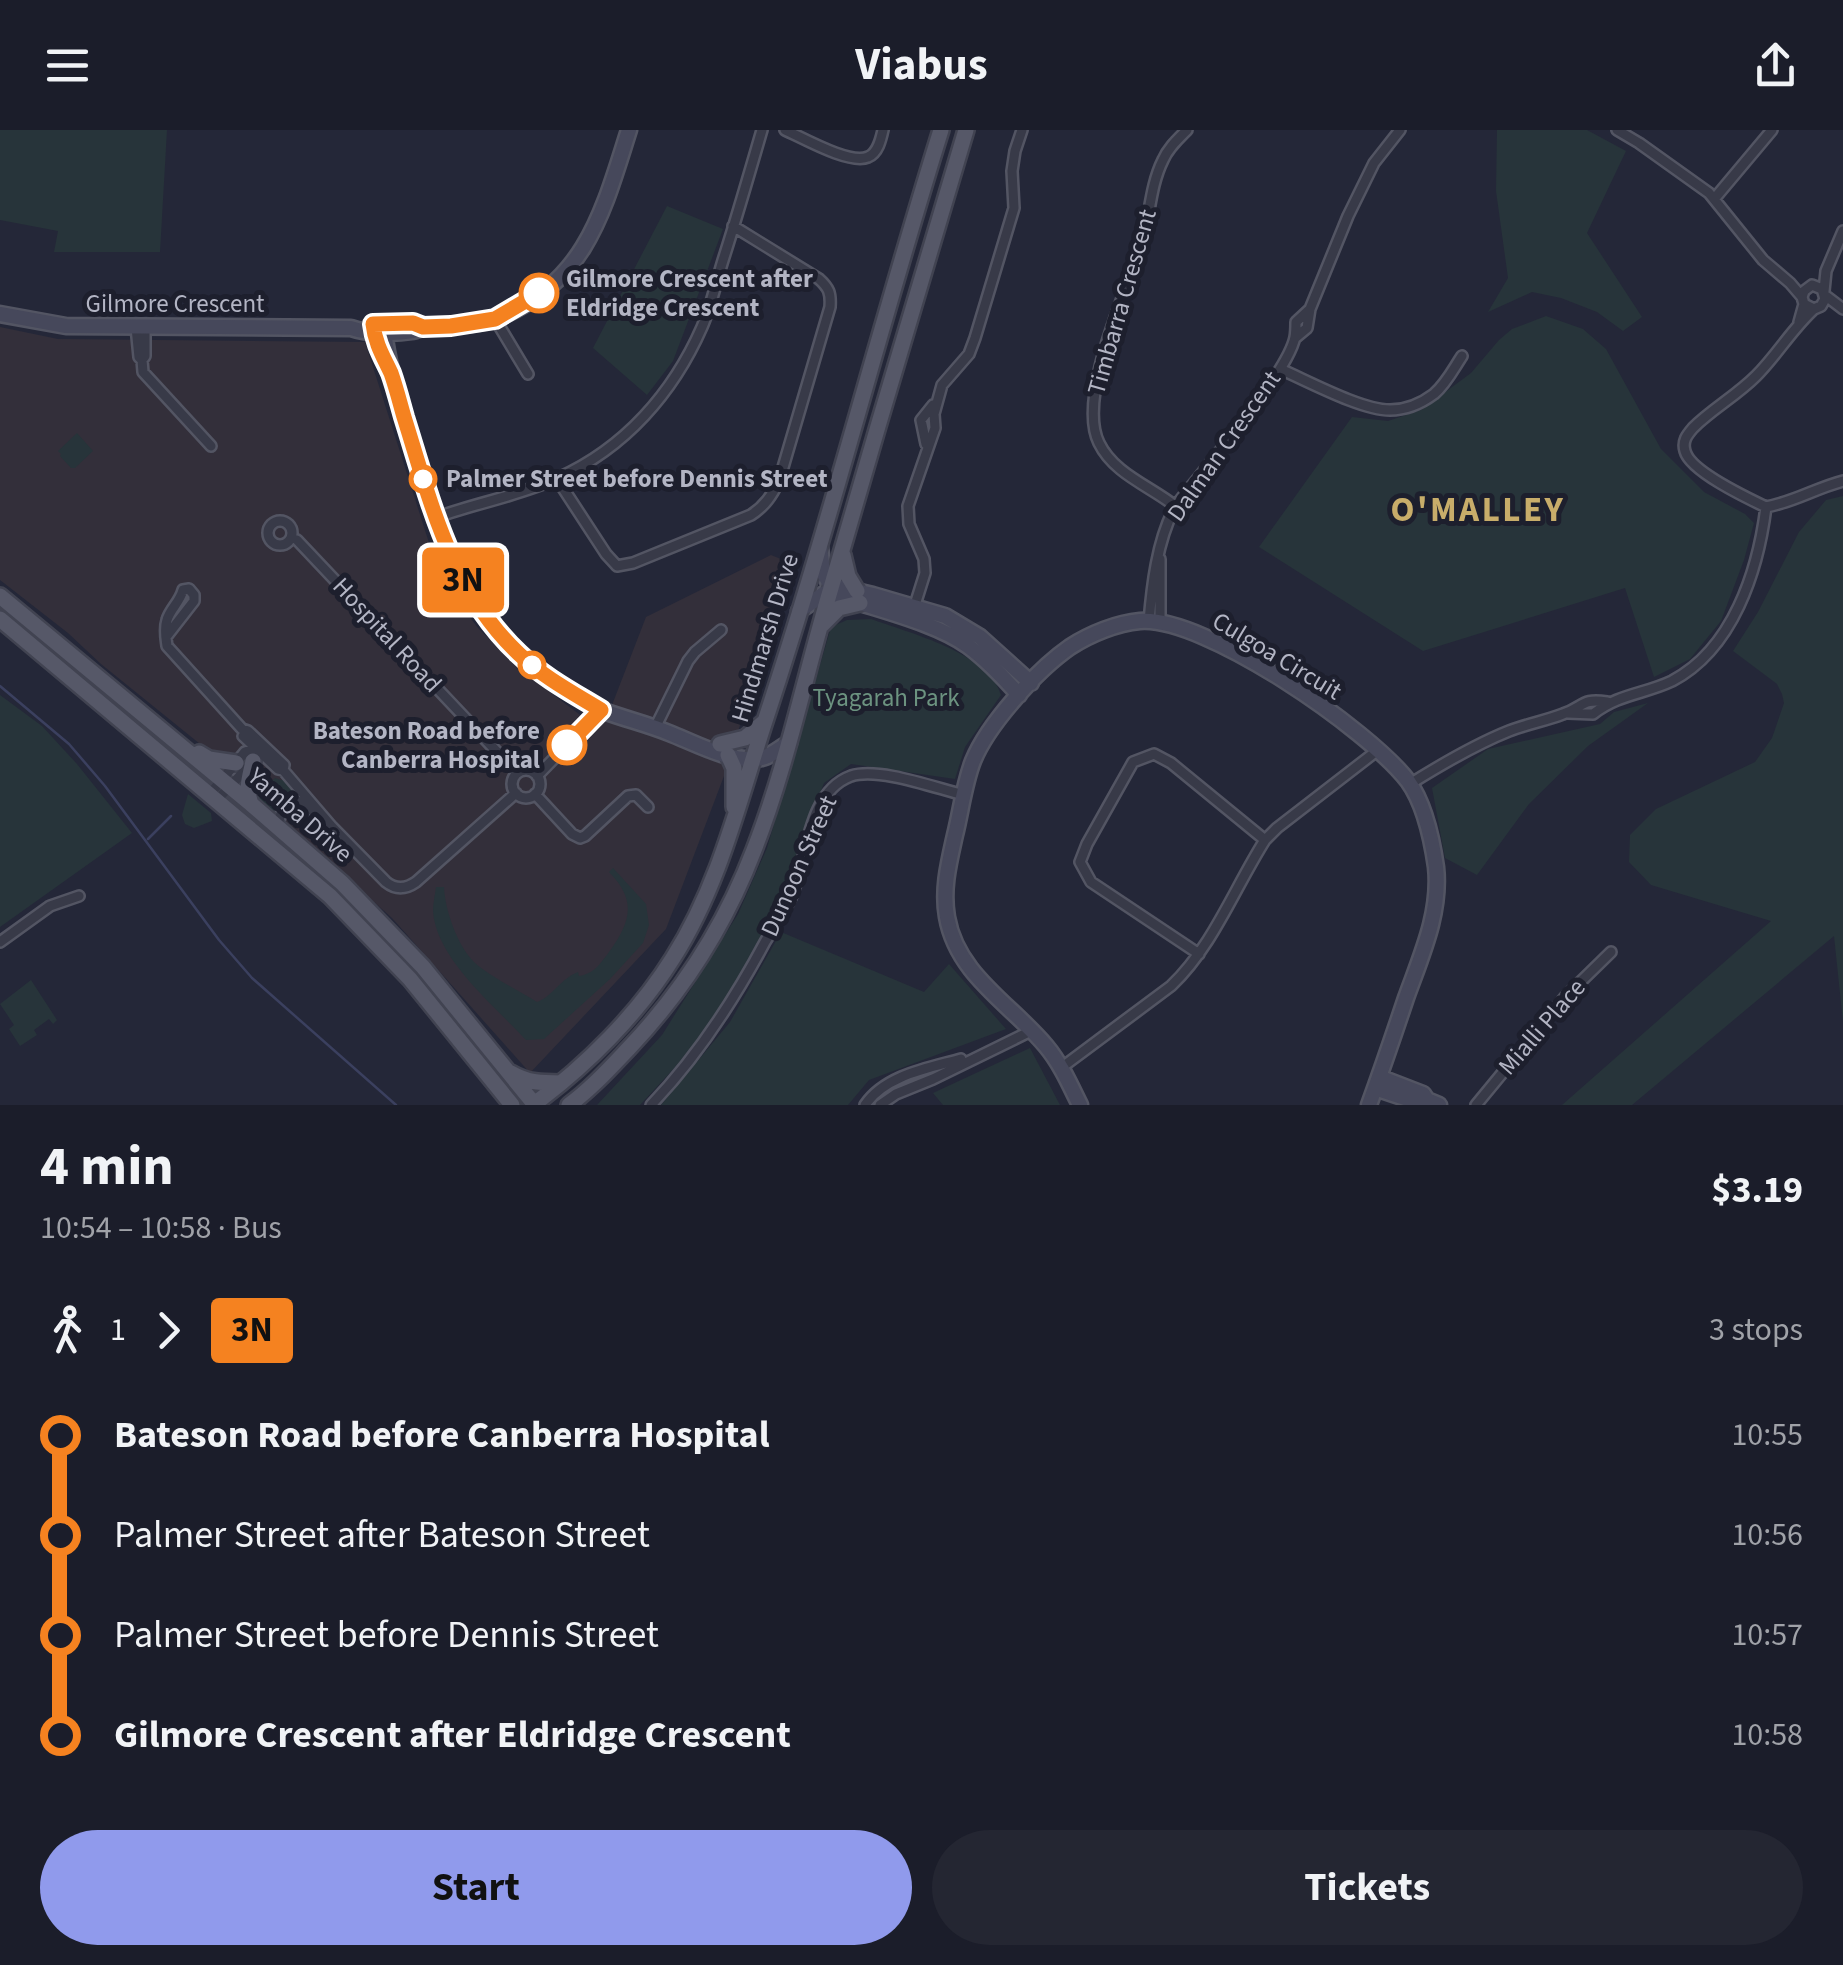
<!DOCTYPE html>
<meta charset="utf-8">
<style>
body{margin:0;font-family:"Source Sans 3",sans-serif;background:#242632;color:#f1f3f6;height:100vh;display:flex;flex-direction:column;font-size:38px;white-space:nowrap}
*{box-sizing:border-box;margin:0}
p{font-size:32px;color:#a0a2a8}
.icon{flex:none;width:55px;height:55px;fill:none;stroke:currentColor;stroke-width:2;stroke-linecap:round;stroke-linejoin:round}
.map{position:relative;height:975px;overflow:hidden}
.sheet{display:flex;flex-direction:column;background:#1b1d2a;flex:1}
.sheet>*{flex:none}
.badge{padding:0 20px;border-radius:8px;font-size:35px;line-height:65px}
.map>.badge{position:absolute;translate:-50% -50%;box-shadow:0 0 0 5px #fff}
.legs{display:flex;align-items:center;gap:15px;height:110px;padding:0 40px;font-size:32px}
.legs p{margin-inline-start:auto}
.overview{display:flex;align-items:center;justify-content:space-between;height:170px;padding:0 40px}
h1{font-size:55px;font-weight:700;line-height:75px}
.action{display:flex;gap:20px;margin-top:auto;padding:20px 40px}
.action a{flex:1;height:115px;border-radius:60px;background:#909aec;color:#111;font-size:40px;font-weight:700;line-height:115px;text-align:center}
.action a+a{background:#242632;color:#f1f3f6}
ul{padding:0 40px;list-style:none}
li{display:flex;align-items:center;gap:35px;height:100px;font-size:38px}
li i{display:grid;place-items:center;width:15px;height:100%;margin:0 12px;background:currentColor}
li i::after{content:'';width:25px;height:25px;margin:-12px;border:8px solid;border-radius:50%;background:#1b1d2a}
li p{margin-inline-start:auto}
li:first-child i{background:linear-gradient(#0000 50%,currentColor 0)}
li:last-child i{background:linear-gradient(currentColor 50%,#0000 0)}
header{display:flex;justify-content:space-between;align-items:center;height:130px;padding:0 40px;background:#1b1d2a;font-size:45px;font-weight:700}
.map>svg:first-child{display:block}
.medical{fill:#332f3a}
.green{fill:#27343a}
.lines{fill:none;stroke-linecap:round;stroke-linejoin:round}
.stream{stroke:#3b405f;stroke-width:2.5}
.street-casing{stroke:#535563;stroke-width:14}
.secondary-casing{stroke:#535563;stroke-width:19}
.primary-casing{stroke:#414351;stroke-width:20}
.street{stroke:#383a48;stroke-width:9}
.secondary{stroke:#46485b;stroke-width:14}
.primary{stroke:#565868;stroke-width:15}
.line-1-casing{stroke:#fff;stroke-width:22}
.line-1{stroke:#f58220;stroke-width:15}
.stop-1-dot{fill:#fff;stroke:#f58220;stroke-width:5}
.labels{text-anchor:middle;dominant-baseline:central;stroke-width:10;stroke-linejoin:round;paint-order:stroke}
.stop-label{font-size:25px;font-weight:bold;fill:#b3b5c4;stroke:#1d1f2d;text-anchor:start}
.street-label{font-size:25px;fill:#b3b5c4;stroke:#1d1f2d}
.park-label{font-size:25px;fill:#6c9380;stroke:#1d1f2d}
.district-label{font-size:35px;font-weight:bold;letter-spacing:2.5px;fill:#c8ad6a;stroke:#1d1f2d}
</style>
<header><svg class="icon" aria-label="menu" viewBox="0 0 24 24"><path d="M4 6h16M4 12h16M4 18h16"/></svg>Viabus<svg class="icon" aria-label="share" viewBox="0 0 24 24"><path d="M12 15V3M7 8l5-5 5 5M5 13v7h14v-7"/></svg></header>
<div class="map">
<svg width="1843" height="975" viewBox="0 0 1843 975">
<rect width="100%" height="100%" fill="#242738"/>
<path class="medical" d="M 0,197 L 58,209 L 365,212 L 437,438 L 455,468 L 478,498 L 522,541 L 596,597 L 612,575 L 646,487 L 771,425 L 791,433 L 724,646 L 666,799 L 530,943 L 392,788 L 255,666 L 255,649 L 229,626 L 205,618 L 101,534 L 68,503 L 0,450 Z"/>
<path class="green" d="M 0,0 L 167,0 L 160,122 L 54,122 L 58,101 L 0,90 Z
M 1497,0 L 1587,0 L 1626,21 L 1587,103 L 1642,187 L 1623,201 L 1597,182 L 1561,168 L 1532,162 L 1488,182 L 1508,148 L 1496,61 Z
M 667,76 L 723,99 L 673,231 L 647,265 L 593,218 Z
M 1546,186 L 1583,199 L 1606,219 L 1661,319 L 1704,362 L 1745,384 L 1754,393 L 1744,430 L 1721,491 L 1690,529 L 1654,547 L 1625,458 L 1423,521 L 1259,417 L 1352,287 L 1388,291 L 1421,280 L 1471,243 L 1499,210 L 1512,199 Z
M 77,303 L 93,321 L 75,338 L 71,338 L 60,326 L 61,324 L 58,321 Z
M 1843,366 L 1843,892 L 1834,806 L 1632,975 L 1562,975 L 1771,791 L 1651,755 L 1629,732 L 1630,705 L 1656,679 L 1755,632 L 1772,608 L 1784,573 L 1782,564 L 1777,554 L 1733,521 L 1758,482 L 1799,402 L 1826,370 Z
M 871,489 C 909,503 990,523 1001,565 L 965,617 L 955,649 L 851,634 L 824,653 L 795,728 L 784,764 L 739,849 L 693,918 L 640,975 L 597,975 L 662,905 L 738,784 L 767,718 L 831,497 L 847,490 Z
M 0,565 L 42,596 L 77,634 L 132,703 L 0,797 Z
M 1648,573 L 1588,616 L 1529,674 L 1477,745 L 1445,728 L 1432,658 L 1488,619 L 1600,594 L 1614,582 Z
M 275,648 L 281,650 L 284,649 L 294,662 L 283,671 L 276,688 L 259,674 L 250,659 L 266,657 Z
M 188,664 L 211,683 L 212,691 L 194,698 L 185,694 L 182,685 Z
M 613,738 L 646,774 L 649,795 L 643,813 L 610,849 L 544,909 L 526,910 C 495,876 436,829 433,781 C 433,773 435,765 436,757 L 444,757 C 445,780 457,815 474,832 C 486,844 521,862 537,872 C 552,867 560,849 578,842 L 579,846 C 595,843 599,835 609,822 C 631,792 637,770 609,742 Z
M 781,802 L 924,862 L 949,834 L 1006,899 L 869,950 L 848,975 L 661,975 L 730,892 Z
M 31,850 L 57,890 L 53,894 L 49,889 L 34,900 L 37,905 L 20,916 L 9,899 L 14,895 L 0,874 Z
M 1030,918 L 1060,975 L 943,975 L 933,963 Z"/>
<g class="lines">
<path class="stream" d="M 0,556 L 69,614 L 105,656 L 219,810 L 252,848 L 396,975
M 148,709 L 171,686"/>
<defs>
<path id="street" d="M 785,0 C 803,8 850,35 868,27 C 878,23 881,9 883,0
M 1617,0 L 1639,13 L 1709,63 L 1763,130 L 1790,153 L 1802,167
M 1715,68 L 1772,0
M 1824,161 L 1826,141 L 1843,101
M 1826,166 L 1843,179
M 1814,179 C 1792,199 1777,225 1756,246 C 1736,266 1712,279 1693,298 C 1687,305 1682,311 1685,321 C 1690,341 1747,368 1766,377 C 1794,372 1816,358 1843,351
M 495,189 L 528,244
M 1799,192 L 1804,174 L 1802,167 L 1804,161 L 1812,155 L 1822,159 L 1825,169 L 1821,176 L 1814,179 L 1804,174
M 136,197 L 139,227 L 142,230 L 143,242 L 211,316
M 1295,208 L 1307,198 L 1310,179 L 1348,86 L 1374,33 L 1400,0
M 142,230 L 145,226 L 145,197
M 1280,239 C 1308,251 1361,280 1390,280 C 1406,280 1422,273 1434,264 C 1446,254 1454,238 1462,226
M 926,314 L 921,290 L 933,275
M 557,349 L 606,424 L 617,436 L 633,433 L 751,385 C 765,376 772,365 779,351 L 830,177 C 831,163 829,158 819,149 L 733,96
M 1175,376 C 1150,356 1114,344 1099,313 C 1077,269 1124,166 1140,120 C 1150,91 1149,58 1163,30 C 1168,18 1178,9 1187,0
M 435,388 C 475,373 519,366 558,348 C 625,318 673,263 702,197 C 712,174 717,148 725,124 C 738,83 750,41 762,0
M268 403a12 12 0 1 1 24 0a12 12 0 1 1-24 0Z
M 297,410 L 517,643
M 914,478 L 925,443 L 924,429 L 909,394 L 908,376 L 935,298 L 934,284 L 942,255 L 969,224 L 975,208 L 1014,78 L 1012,41 L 1015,21 L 1022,0
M 1149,492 C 1152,455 1157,412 1174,379 C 1182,366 1194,354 1203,342 C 1225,315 1289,238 1295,207 C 1296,202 1296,197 1296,192 L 1310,179
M 1160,493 L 1160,429
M 166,507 L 194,471 L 194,465 L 189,459 L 183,460 C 180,472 170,479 167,490 C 164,499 166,508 167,516 L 242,599 L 248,601 L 284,635 L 283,640
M 1568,583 L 1593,584 C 1618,564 1645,564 1672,551 C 1733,519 1758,441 1766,377
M 655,598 L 688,531 L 695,522 L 721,500
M 243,606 L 278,639 L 283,640 L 332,697 L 386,752 C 396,760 406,759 416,752 L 516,663
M512 654a14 14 0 1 1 28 0a14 14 0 1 1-28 0Z
M 537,646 L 601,580
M 1410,654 C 1442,634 1474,615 1509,601 C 1527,594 1545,591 1563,584 C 1584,577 1581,568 1607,572
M 210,664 L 245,622 L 257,618
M 535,664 L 572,704 L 580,708 L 585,706 L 628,666 L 636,665 L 648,677
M 217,670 L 250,635
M 277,697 L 283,677 L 292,670 C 304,670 308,681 319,684
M 0,812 L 50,776 L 79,766
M 1199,824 L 1091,752 L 1080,732 L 1087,714 L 1133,632 L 1154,624 L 1171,633 L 1265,710
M 1061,938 L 1171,856 C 1213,816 1234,759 1265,710 L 1277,698 L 1378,620
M 651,975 C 698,926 733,872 765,812 C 774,797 785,782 792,766 C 807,729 807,662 851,646 C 879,637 935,658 964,665
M 865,975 C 885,945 929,938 961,929
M 880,975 L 896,964 L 933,949 L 1031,901
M 1476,975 L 1565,867 L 1611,822"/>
<path id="secondary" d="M 0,184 L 66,196 L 351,198 C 368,204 395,204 413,201 C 418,200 423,197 428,197 C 450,195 475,196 497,188 C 586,153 603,82 629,0
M 383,194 C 388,242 404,287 418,334 C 446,425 471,492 552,549 C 568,560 585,573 604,581 C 625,589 647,594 669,603 C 695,613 734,635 762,628 C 771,626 781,617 789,613
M 820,417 L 823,442 L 836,465 C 875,479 935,492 968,516 C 987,530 1004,548 1019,565
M 799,481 L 831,459 L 839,457 L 873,465 L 945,486 L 980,507 L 1031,553
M 1379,947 L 1423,964 L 1427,970 L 1439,975
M 1375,958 L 1420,973 L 1427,970
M 1080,975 C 1070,955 1061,934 1046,916 C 1011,874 957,845 947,787 C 942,759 949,732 955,705 C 961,681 964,654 973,631 C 988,594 1037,540 1070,517 C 1090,504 1117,493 1140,491 C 1205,486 1369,600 1408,651 C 1424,673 1432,709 1436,737 C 1441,783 1421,826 1406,868 C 1394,904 1382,939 1369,975"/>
<path id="primary" d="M 843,425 L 848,446 L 857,461
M 0,466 L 251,674 L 342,753 L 423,837 L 535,975
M 0,489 L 330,766 L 410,849 L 512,975
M 822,495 L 839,478 L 860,473
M 720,614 L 745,608 L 764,592
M 199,623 L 209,629 L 236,633
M 728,625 L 734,638 L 734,677
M 251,674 C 245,659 250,646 253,631
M 511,943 C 528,953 542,953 561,953
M 533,975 C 587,935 638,884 673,828 C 720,754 739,670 766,588 C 830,394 880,195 941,0
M 569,975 C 591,959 610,938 629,918 C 683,861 726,793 754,720 C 787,636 805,545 831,458 C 875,305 920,153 966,0"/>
</defs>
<use href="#street" class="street-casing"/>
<use href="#secondary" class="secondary-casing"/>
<use href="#primary" class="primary-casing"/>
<use href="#street" class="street"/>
<use href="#secondary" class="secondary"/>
<use href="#primary" class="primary"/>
</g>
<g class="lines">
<defs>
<path id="line-1" d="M 539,163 L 495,189 L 451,196 L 423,197 L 413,193 L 373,194 C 375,213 383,226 391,243 C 396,257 400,273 404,287 C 431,373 451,460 519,524 C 543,547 573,563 601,580 L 567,615"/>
</defs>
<use href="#line-1" class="line-1-casing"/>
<use href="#line-1" class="line-1"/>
</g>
<g class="stop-1-dot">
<circle cx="539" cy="163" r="18"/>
<circle cx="423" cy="349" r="12"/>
<circle cx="532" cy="535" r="12"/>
<circle cx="567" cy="615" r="18"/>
</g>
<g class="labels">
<g class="stop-label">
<text x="566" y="149">Gilmore Crescent after<tspan x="566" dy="29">Eldridge Crescent</tspan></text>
<text x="446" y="349">Palmer Street before Dennis Street</text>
<text x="540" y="601" text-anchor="end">Bateson Road before<tspan x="540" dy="29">Canberra Hospital</tspan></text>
</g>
<g class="street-label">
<text transform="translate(1122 172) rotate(-74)">Timbarra Crescent</text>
<text x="175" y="174">Gilmore Crescent</text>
<text transform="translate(1224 316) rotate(-55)">Dalman Crescent</text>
<text transform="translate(387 505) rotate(47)">Hospital Road</text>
<text transform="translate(765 508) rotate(-73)">Hindmarsh Drive</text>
<text transform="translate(1277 526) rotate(31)">Culgoa Circuit</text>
<text transform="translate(300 685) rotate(41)">Yamba Drive</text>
<text transform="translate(799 736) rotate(-66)">Dunoon Street</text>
<text transform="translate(1542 897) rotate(-49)">Mialli Place</text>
</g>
<g class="park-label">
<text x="886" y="568">Tyagarah Park</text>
</g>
<g class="district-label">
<text x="1478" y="380">O'MALLEY</text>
</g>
</g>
</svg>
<b class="badge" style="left:463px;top:450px;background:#f58220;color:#111">3N</b>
</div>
<section class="sheet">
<div class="overview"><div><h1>4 min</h1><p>10:54 – 10:58 · Bus</p></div><b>$3.19</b></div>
<div class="legs"><svg class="icon" aria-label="walk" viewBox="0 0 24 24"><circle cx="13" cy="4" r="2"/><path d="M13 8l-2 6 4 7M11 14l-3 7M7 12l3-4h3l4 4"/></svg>1<svg class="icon" aria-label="forward" viewBox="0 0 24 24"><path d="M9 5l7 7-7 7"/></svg><b class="badge" style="background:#f58220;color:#111">3N</b><p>3 stops</p></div>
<ul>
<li><i style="color:#f58220"></i><b>Bateson Road before Canberra Hospital</b><p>10:55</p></li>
<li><i style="color:#f58220"></i><span>Palmer Street after Bateson Street</span><p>10:56</p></li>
<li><i style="color:#f58220"></i><span>Palmer Street before Dennis Street</span><p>10:57</p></li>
<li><i style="color:#f58220"></i><b>Gilmore Crescent after Eldridge Crescent</b><p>10:58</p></li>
</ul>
<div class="action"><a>Start</a><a>Tickets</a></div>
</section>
